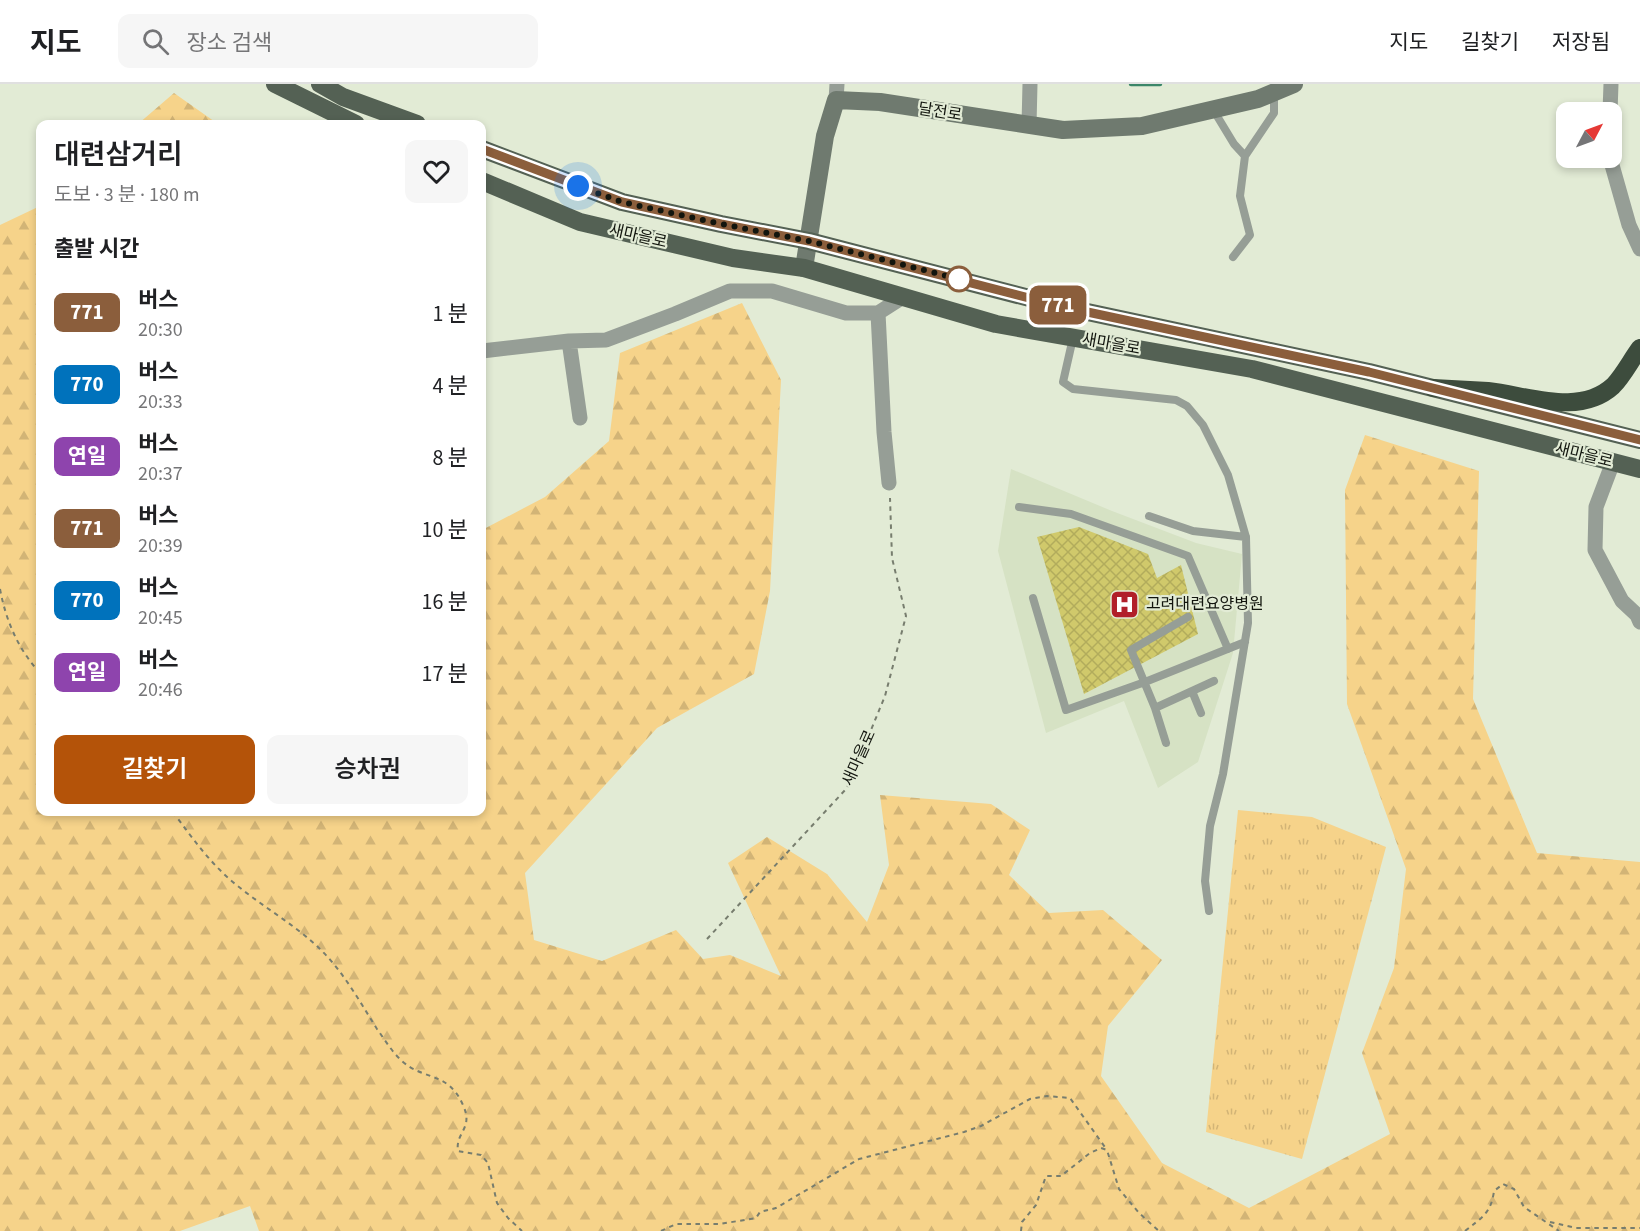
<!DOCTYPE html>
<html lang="ko">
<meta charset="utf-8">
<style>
body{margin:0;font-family:"Source Sans 3","Noto Sans KR",sans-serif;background:#f6f6f6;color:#202124;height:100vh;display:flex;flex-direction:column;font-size:22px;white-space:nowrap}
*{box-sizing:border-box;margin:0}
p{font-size:20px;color:#757577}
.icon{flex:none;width:33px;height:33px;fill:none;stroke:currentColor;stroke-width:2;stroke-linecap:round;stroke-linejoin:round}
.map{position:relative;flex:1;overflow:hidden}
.details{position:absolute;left:36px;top:36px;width:450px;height:696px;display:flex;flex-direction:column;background:#fff;border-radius:12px;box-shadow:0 3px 9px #0003}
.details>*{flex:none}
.badge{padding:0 12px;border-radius:9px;font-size:21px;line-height:39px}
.needle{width:39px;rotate:49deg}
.fabs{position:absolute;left:1556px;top:18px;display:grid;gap:12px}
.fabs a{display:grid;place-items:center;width:66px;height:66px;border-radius:12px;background:#fff;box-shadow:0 3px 9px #0003;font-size:30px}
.you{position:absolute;width:30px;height:30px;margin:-15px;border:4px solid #fff;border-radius:50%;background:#1a73e8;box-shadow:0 0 0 9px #1a73e833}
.map>.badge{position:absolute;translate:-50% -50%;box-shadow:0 0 0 3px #fff}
h2{padding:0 18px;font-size:22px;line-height:54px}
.round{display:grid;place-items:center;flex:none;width:63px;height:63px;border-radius:12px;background:#f6f6f6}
.overview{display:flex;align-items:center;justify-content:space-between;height:102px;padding:0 18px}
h1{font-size:28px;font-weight:600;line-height:45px}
.button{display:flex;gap:12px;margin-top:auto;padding:12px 18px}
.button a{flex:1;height:69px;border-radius:12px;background:#b45309;color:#fff;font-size:24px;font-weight:600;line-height:69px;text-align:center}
.button a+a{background:#f6f6f6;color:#202124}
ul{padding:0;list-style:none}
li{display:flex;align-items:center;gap:18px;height:72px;padding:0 18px}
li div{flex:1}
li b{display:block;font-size:22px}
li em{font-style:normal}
li .badge{min-width:66px;font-weight:700;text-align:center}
header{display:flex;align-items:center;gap:36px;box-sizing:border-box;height:84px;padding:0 30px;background:#fff;border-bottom:2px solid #e0e0e0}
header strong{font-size:28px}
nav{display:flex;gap:33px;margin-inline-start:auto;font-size:21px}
.search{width:420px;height:54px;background:#f6f6f6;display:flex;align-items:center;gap:15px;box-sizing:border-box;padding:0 21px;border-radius:12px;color:#757577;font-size:22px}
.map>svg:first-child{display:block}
.built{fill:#d6e2c4}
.grass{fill:url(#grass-tufts)}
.forest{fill:url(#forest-firs)}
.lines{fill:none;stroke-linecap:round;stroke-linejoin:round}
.stream{stroke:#3b8668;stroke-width:4.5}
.building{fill:url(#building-cross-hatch)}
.path{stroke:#777d6e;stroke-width:2;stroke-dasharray:4.5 4.5;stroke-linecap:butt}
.lane{stroke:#969e96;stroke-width:8}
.street{stroke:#969e96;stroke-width:15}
.secondary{stroke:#6f7a6f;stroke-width:18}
.primary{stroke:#546154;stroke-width:18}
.highway{stroke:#3d4c3d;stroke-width:18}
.line-casing{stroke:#fff;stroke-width:14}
.line{stroke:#8b5e3c;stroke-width:9}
.walk{stroke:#12150e;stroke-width:6;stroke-dasharray:0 10.8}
.stop-dot{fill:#fff;stroke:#8b5e3c;stroke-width:3}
.labels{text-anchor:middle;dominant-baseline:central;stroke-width:4.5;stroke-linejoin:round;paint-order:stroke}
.street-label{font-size:16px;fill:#12150e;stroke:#e2ebd5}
.poi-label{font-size:16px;fill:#12150e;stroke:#e2ebd5;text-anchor:start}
</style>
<header>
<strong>지도</strong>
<div class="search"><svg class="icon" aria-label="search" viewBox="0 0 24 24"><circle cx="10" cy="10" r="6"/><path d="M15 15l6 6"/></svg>장소 검색</div>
<nav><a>지도</a><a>길찾기</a><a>저장됨</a></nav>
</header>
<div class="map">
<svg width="1640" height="1147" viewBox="0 0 1640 1147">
<defs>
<pattern id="grass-tufts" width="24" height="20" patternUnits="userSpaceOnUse" patternTransform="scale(1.5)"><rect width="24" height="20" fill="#f6d38a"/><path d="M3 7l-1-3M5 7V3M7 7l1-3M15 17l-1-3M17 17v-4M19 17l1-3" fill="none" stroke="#d2b476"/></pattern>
<pattern id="forest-firs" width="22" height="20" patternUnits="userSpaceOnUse" patternTransform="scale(1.5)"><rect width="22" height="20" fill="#f6d38a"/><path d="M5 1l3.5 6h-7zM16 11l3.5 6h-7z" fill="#d2b476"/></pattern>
<pattern id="building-cross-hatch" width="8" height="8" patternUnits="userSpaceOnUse" patternTransform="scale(1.5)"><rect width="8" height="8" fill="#d0c96b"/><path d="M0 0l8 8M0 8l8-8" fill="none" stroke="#b2ac5c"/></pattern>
</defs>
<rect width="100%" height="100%" fill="#e2ebd5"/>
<path class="built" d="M 1011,385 L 1112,427 L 1196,459 L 1242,470 L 1233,569 L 1198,678 L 1158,704 L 1124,617 L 1046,649 L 998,467 Z"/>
<path class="grass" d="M 1238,726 L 1312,733 L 1386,763 L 1302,1075 L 1206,1048 Z"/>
<path class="forest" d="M 174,9 L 218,40 L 138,40 Z
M 40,122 L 40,728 L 482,728 L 482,446 L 545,413 L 609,357 L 620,269 L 742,219 L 781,296 L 770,507 L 754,590 L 657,644 L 525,789 L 534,856 L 602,877 L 676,846 L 703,875 L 730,871 L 781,892 L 728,779 L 767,753 L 827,790 L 867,838 L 889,781 L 880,711 L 991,720 L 1030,746 L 1009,791 L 1049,829 L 1103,826 L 1162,876 L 1108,942 L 1101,992 L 1162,1079 L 1249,1124 L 1390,1050 L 1362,969 L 1394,884 L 1406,785 L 1347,620 L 1345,406 L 1365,351 L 1479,387 L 1473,615 L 1537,769 L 1640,778 L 1640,1147 L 259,1147 L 250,1122 L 180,1147 L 0,1147 L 0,141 Z"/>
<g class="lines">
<path class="stream" d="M 1131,0 L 1160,0"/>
</g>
<path class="building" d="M 1079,443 L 1148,470 L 1157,494 L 1181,481 L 1198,550 L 1084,610 L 1037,453 Z"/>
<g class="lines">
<path class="path" d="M 0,505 C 6,537 18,565 40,589
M 173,728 C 193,755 212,782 239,803 C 266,825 297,842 322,867 C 344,889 360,918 377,945 C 385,956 392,968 402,977 C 424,997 448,987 463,1021 C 474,1045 455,1048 458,1067 L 481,1071 L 488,1079 L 497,1119 L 508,1134 L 522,1147
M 707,855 L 847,704 L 885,612 L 906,532 L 892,474 L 890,414
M 1550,1138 L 1576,1144 L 1640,1144
M 661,1147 L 676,1140 L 720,1140 L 756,1134 L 760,1128 L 776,1124 L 859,1075 L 964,1048 L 981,1042 L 1030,1015 L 1047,1012 L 1070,1014 L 1107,1066
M 1021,1147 L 1022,1138 L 1036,1121 L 1046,1092 L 1061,1092 L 1090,1069 L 1101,1064 L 1107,1066 L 1119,1105 L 1139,1129 L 1159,1147
M 1465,1147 C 1481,1134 1491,1130 1494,1107 L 1503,1100 L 1514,1105 L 1524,1123 L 1559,1147"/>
<path class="lane" d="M 1214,27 L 1234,60 L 1245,72 L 1240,112 L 1250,151 L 1233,173
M 1245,72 L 1274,29 L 1274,8
M 1073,254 L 1063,298 L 1073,305 L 1176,316 L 1187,322 L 1203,341 L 1228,391 L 1246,453 L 1248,539 L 1223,690 L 1210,742 L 1205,797 L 1209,827
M 1019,423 L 1071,430 L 1188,472 L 1228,565
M 1149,432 L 1193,447 L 1246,453
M 1033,514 L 1066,626 L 1145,598 L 1245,558
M 1192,607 L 1201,629
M 1155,624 L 1214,597
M 1166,659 L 1155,624 L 1131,566 L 1188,533"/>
<path class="street" d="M 836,16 L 837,0
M 1610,28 L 1611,0
M 1029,41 L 1030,0
M 1610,74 L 1629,141 L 1640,165
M 878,229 L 884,348 L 889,399
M 569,257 L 606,256 L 675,230 L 730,207 L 772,207 L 846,229 L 878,229 L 903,213
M 482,267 L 569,257 L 580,334
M 1613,378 L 1596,423 L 1595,466 L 1622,517 L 1637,531 L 1640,538"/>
<path class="secondary" d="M 804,184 L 825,52 L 836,16 L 880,18 L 1063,46 L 1142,42 L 1258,15 L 1294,0"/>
<path class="primary" d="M 275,0 L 356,40
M 320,0 L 343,13 L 417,40
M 482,65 L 622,118 L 721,140 L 809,157 L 1064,223 L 1369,288 L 1640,356
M 482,97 L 580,138 L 733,174 L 804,184 L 996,240 L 1252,285 L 1640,385"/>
<path class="highway" d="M 1433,304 C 1452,305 1470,306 1488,307 C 1527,311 1579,333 1613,302 C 1623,292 1631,276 1640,264"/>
</g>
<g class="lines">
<defs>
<path id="line" d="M 482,65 L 622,118 L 721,140 L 809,157 L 1064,223 L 1369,288 L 1640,356"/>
</defs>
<use href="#line" class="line-casing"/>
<use href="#line" class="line"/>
<path class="walk" d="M 578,102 L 622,118 L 721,140 L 809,157 L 959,195"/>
</g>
<defs>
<symbol id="hospital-square" viewBox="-11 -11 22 22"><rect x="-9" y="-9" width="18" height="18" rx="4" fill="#b11f2a" stroke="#e2ebd5"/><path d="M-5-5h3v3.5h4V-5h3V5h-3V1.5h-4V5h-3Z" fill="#fff"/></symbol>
</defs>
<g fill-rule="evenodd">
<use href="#hospital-square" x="1108" y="504" width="33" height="33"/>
</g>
<circle class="stop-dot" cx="959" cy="195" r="12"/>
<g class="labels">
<g class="street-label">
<text transform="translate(940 28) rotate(9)">달전로</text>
<text transform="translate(638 152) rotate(13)">새마을로</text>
<text transform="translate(1111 260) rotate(10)">새마을로</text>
<text transform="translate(1584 371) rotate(14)">새마을로</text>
<text transform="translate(859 674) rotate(-66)">새마을로</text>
</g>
<g class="poi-label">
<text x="1146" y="520">고려대련요양병원</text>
</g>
</g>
</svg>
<div class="fabs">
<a><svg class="needle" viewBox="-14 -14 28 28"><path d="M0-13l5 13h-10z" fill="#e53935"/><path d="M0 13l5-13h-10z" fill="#757577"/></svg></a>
</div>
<div class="you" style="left:578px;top:102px"></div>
<b class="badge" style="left:1058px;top:221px;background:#8b5e3c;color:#fff">771</b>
<section class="details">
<div class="overview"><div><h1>대련삼거리</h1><p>도보 · 3 분 · 180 m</p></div><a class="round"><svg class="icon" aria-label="heart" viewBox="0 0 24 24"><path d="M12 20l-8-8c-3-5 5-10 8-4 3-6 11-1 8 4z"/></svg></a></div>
<h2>출발 시간</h2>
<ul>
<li><span class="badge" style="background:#8b5e3c;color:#fff">771</span><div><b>버스</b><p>20:30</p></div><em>1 분</em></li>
<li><span class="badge" style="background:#0072bc;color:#fff">770</span><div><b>버스</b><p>20:33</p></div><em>4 분</em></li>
<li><span class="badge" style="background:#8e44ad;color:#fff">연일</span><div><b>버스</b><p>20:37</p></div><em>8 분</em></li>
<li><span class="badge" style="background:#8b5e3c;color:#fff">771</span><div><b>버스</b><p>20:39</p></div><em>10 분</em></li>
<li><span class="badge" style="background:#0072bc;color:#fff">770</span><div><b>버스</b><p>20:45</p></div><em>16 분</em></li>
<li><span class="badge" style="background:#8e44ad;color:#fff">연일</span><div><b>버스</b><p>20:46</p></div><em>17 분</em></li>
</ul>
<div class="button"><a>길찾기</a><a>승차권</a></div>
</section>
</div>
